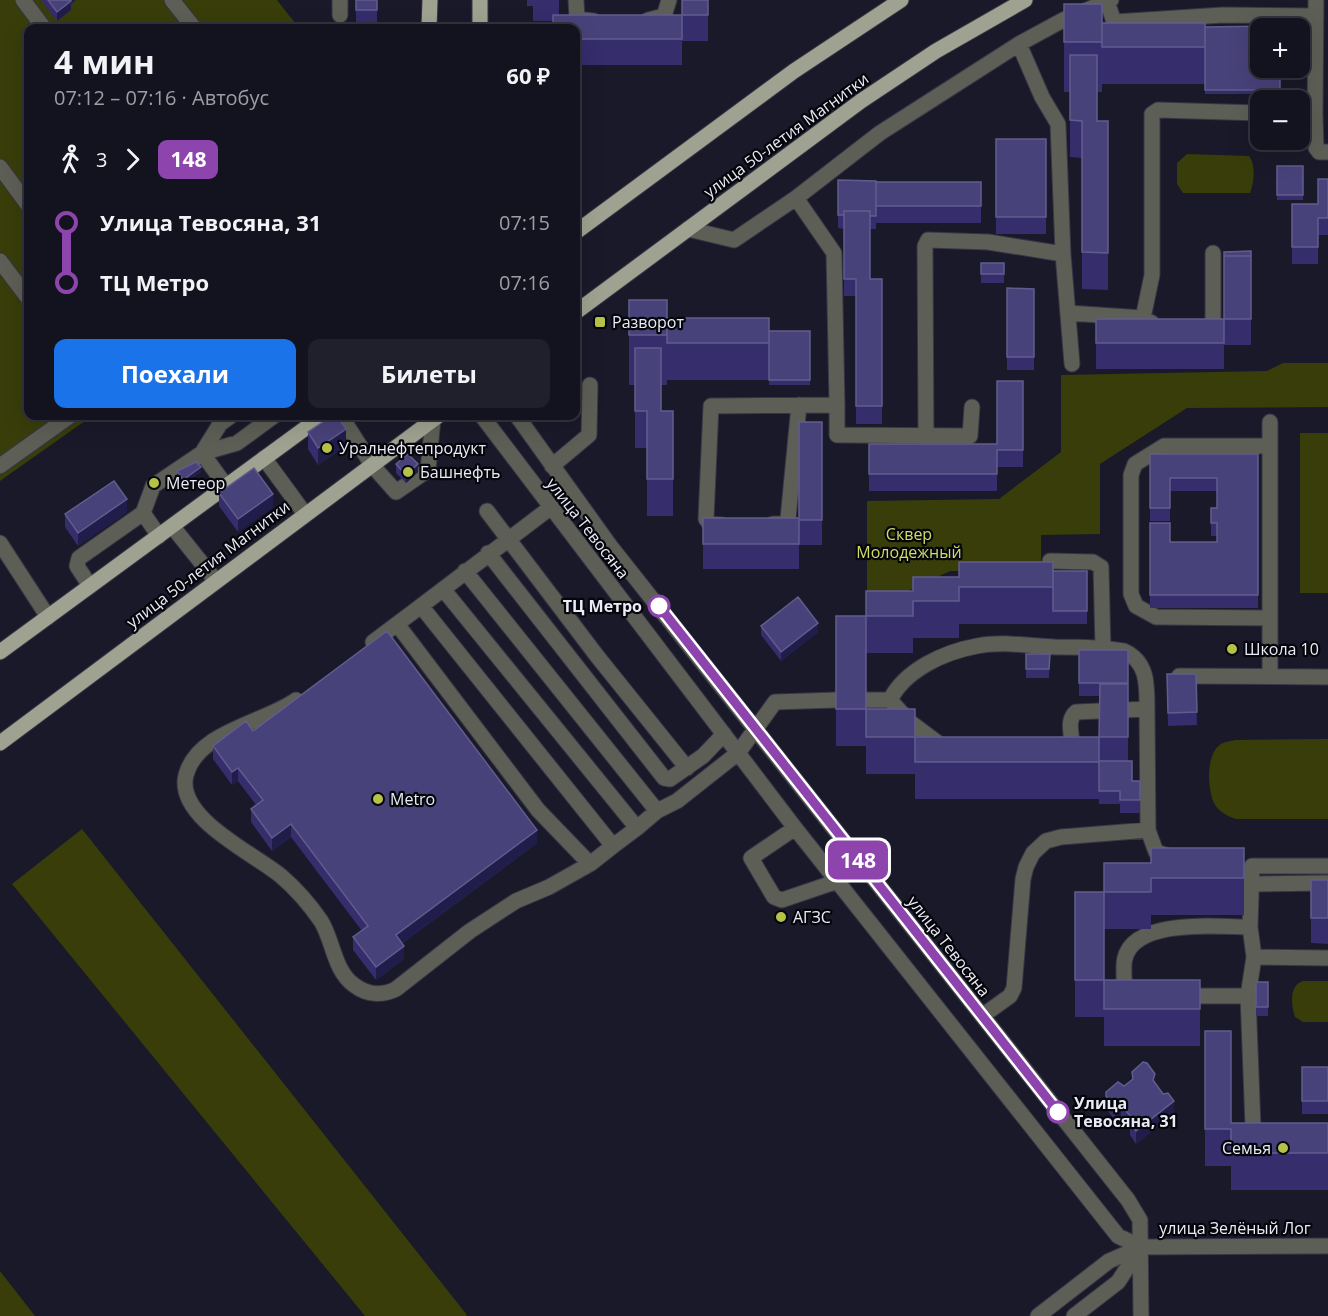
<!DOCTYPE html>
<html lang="ru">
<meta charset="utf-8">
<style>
body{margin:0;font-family:"Open Sans",sans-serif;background:#20202c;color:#f1f3f6;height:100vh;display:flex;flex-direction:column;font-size:22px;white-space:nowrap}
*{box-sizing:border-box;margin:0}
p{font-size:20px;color:#9d9ea4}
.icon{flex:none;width:33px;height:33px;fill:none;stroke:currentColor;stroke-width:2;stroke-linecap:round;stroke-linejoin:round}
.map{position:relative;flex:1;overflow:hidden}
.details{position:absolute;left:24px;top:24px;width:556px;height:396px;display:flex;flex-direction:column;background:#13131f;border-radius:12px;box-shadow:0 6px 24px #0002,0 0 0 2px #32323d}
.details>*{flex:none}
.badge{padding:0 12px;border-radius:9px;font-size:21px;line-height:39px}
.buttons{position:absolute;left:1250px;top:18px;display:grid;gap:12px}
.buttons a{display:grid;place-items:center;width:60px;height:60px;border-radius:12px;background:#13131f;box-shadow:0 6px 24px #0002,0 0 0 2px #32323d;font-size:30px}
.map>.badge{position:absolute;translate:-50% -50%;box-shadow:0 0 0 3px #fff}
.legs{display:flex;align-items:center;gap:9px;height:66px;padding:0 30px;font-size:20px}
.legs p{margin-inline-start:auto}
.head{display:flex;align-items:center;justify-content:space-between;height:102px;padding:0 30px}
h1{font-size:33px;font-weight:700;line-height:45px}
.primary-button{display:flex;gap:12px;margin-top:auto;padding:12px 30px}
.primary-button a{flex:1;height:69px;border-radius:12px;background:#1a73e8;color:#fff;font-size:24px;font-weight:700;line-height:69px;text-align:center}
.primary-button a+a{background:#20202c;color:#f1f3f6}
ul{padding:0 30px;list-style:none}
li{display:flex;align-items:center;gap:21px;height:60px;font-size:22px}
li i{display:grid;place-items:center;width:9px;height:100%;margin:0 8px;background:currentColor}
li i::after{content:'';width:15px;height:15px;margin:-8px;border:4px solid;border-radius:50%;background:#13131f}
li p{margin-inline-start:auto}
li:first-child i{background:linear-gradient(#0000 50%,currentColor 0)}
li:last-child i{background:linear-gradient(currentColor 50%,#0000 0)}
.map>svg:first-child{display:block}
.green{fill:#393d0a}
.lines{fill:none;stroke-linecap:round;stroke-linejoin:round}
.minor-casing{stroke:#363646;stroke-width:17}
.major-casing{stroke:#363646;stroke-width:17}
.minor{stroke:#5d5e55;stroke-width:15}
.major{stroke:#9fa290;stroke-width:15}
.wall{fill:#352d6c}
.shaded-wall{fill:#211d4b}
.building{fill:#48427a;stroke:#625c8e;stroke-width:1.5}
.line-1-casing{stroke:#fff;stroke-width:14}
.line-1{stroke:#8e44ad;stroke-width:9}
.poi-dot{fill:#b6c148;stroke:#05060b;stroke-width:2}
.stop-1-dot{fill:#fff;stroke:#8e44ad;stroke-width:3}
.labels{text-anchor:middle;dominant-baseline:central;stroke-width:4.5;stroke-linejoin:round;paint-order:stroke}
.street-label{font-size:16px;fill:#ebebf7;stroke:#05060b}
.poi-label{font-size:16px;fill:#ebebf7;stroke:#05060b;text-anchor:start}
.park-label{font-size:16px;fill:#d1dd67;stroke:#05060b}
.stop-label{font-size:16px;font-weight:bold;fill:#ebebf7;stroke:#05060b;text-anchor:end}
</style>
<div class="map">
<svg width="1328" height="1316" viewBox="0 0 1328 1316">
<rect width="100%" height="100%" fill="#191929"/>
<path class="green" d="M 0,0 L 277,0 L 299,28 L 28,28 L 28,416 L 92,416 L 0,481 Z
M 1187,154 L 1249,156 C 1256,165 1254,183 1250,193 L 1183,193 L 1177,184 L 1177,163 Z
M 1283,363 L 1328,363 L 1328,407 L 1187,408 L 1100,464 L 1100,534 L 1041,535 L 1041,571 L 950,571 L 867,610 L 867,501 L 999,499 L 1061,452 L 1061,375 L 1267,371 Z
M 1300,433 L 1328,433 L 1328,593 L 1300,593 Z
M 1328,739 L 1328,819 L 1236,819 C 1227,816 1219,812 1214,803 C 1207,788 1206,753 1221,744 C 1224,742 1231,741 1235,740 Z
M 82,829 L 467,1315 L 466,1316 L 365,1316 L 12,884 Z
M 1303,981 L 1328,981 L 1328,1022 L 1303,1022 L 1295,1017 C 1291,1005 1289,985 1303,981 Z
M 0,1271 L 35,1316 L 0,1316 Z"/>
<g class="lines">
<defs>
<path id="minor" d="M 23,0 L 44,28
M 172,0 L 194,28
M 340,0 L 340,15
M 576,0 L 577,19 L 594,21
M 1107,1 L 1114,22 L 1223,15 L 1316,16
M 648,20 L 664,16 L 669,0
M 1019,44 L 1042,97 L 1058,124 L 1063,254
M 1299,114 L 1315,114 L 1316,148 L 1319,152 L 1328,152
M 1315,114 L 1316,0
M 0,167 L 28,205
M 688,229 L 734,240 L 796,198 L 880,133 L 1019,44 L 1063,20 L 1111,0
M 0,261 L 28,298
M 1069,313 L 1143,318 L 1152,323
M 1143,318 L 1152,275 L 1152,114 L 1158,110 L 1260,113
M 1202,330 L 1209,329 L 1213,323 L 1213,253
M 837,405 L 837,435 L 970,436 L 972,407
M 341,416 L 372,465 L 396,492 L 428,470 L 433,420
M 482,416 L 795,828 L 1118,1236 L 1141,1247
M 517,416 L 611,547 L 1128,1200 L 1140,1220 L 1141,1316
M 926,437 L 925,246 L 928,240 L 988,242 L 1063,254 L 1072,364
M 1270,446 L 1164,446 L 1135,464 L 1131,475 L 1131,594 L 1136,606 L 1156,617 L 1270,618
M 202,453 L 237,443 L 274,416
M 202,453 L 220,424 L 231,416
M 264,458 L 305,514
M 0,466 L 70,416
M 552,466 L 589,435 L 590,385
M 487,511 L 597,656 L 687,768
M 143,513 L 153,486 L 202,453 L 226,486
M 773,524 L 784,524 L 788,519 L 799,405
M 722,525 L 710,524 L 706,519 L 711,406 L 837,405 L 834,253 L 796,198
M 172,526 L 216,581
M 0,543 L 48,617
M 488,553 L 664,778 L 670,779 L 703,756 L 724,734
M 1050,561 L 1093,562 L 1101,567 L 1103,648
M 465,571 L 657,811 L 637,828
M 90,586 L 77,566 L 79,558 L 143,513 L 159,536
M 443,589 L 637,828 L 613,846 L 421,606 L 550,508
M 421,606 L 397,624 L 538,810 L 590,864 L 613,846
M 373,642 L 397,624
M 1270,675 L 1270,422
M 1179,676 L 1328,677
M 296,700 C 264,723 198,731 186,775 C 175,818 255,854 281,876 C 295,888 310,905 321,921 C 333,940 334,971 354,985 C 367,995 382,996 396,989 L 470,931 L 516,901 L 549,887 L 590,864
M 866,700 L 890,700 L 910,722 L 946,749
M 890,700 C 905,670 944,652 977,646 C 1002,641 1029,646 1055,647 C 1078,647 1101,647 1124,651 C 1148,662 1147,685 1147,709
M 1068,754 C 1078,743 1063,723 1076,712 L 1147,709 L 1148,830
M 657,811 L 677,801 L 738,753 L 775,702 L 836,700
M 795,828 L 751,858 L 774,897 L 782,900 L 838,881
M 1252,884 L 1328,883
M 1254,957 L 1328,958
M 1131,995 C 1123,990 1124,979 1124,970 C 1120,916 1216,927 1250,927 L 1252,866 L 1328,866
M 1179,996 L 1248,996 L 1253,1126 L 1255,1132 L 1265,1134
M 1248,996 L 1254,957 L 1250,927
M 982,1016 L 1010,996 L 1014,988 L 1023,879 L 1026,867 L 1033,853 L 1046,841 L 1061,837 L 1148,830 L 1156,852 L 1169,856
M 1038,1316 L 1109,1261 L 1141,1247 L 1328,1246
M 1074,1316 L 1118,1282 L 1141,1247"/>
<path id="major" d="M 429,28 L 430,0
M 480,28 L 480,0
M 576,232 L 794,71 L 901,0
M 576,312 L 861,101 L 936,51 L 1025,0
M 0,652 L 322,416
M 0,743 L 438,416"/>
</defs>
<use href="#minor" class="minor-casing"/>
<use href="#major" class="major-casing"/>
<use href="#minor" class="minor"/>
<use href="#major" class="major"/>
</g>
<path class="wall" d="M 41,0 L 76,0 L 71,4 L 71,10 L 57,21 Z
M 356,0 L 377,0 L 377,28 L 356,28 Z
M 527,0 L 559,0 L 559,15 L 682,15 L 708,0 L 708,41 L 682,41 L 682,65 L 576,65 L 576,28 L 553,21 L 533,21 L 533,6 L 527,6 Z
M 1064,4 L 1102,23 L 1205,27 L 1280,68 L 1280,94 L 1205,94 L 1205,84 L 1102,84 L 1102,92 L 1097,92 L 1097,121 L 1108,121 L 1108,290 L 1082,289 L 1082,158 L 1070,157 L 1070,92 L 1064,92 Z
M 996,139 L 1046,139 L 1046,234 L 996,234 Z
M 1277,166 L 1303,166 L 1303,200 L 1277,200 Z
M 1328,179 L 1328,235 L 1318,235 L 1318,264 L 1292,264 L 1292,204 L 1318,204 Z
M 838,180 L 876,182 L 981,182 L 981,223 L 876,223 L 876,229 L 870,229 L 870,279 L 882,279 L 882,424 L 856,424 L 856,296 L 844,296 L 844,229 L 838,228 Z
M 1251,251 L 1251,345 L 1224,345 L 1224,369 L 1096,369 L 1096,319 L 1224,319 Z
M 981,263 L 1004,263 L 1004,283 L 981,283 Z
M 1007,288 L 1034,289 L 1034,370 L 1007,370 Z
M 629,300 L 667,318 L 769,318 L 769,380 L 667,380 L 667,366 L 667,385 L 661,385 L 661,411 L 673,411 L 673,516 L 647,516 L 647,448 L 635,448 L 635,385 L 629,385 Z
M 769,331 L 810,331 L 810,385 L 769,385 Z
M 1023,381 L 1023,467 L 997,467 L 997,491 L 869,491 L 869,444 L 997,444 Z
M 822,422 L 822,545 L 799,545 L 799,569 L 703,569 L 703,518 L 799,518 Z
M 308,432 L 346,446 L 318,465 L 308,449 Z
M 1150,454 L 1258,454 L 1258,608 L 1150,608 L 1150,523 L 1170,542 L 1217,542 L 1217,536 L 1211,536 L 1211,508 L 1217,508 L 1217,491 L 1170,491 L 1170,521 L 1150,521 Z
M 396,464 L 418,472 L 406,483 L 396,473 Z
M 177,471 L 201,472 L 183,484 L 177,475 Z
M 219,493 L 273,507 L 238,532 L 219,506 Z
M 127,512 L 78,546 L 65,527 L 65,514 Z
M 1053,571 L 1087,571 L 1087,624 L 959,624 L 959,638 L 913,638 L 913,653 L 866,653 L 866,709 L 915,737 L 1099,737 L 1100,696 L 1079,696 L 1079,650 L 1128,650 L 1128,761 L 1132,781 L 1140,781 L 1140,813 L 1120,813 L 1120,804 L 1099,804 L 1099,799 L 915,799 L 915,774 L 866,774 L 866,746 L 836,746 L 836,616 L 866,616 L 913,591 L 959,577 Z
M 761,626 L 818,632 L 781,661 L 761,635 Z
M 1026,654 L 1050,654 L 1049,678 L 1026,678 Z
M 1167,674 L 1196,674 L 1197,725 L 1168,726 Z
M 253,731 L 537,843 L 403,943 L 404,959 L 376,980 L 353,950 L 353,937 L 362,931 L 291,837 L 272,851 L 251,822 L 251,809 L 256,805 L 238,781 L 232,785 L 213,759 L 213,746 Z
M 1244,848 L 1244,915 L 1151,915 L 1151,929 L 1104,929 L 1104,980 L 1200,980 L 1200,1046 L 1104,1046 L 1104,1017 L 1075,1017 L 1075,892 L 1104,892 L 1151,863 Z
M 1311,880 L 1328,880 L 1328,944 L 1311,943 Z
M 1256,982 L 1268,982 L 1268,1016 L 1256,1016 Z
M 1205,1031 L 1231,1123 L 1328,1123 L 1328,1190 L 1231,1190 L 1231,1166 L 1205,1166 Z
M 1302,1067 L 1328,1067 L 1328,1114 L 1302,1114 Z
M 1132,1072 L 1155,1083 L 1174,1114 L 1136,1144 L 1130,1135 L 1130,1128 L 1121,1118 L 1115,1120 L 1106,1109 L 1106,1096 L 1124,1086 L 1132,1080 Z"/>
<path class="shaded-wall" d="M 68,0 L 76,0 L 71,4 L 71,10 L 57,21 L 57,12 Z
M 346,429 L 346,446 L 318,465 L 318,448 Z
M 418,464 L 418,472 L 406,483 L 406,475 Z
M 201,467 L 201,472 L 183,484 L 183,480 Z
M 273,494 L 273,507 L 238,532 L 238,519 Z
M 127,499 L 127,512 L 78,546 L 78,533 Z
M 818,623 L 818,632 L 781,661 L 781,652 Z
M 238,768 L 238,781 L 232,785 L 232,772 Z
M 291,824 L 291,837 L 272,851 L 272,838 Z
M 537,830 L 537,843 L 396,948 L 396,935 Z
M 404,946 L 404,959 L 376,980 L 376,967 Z
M 1174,1101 L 1174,1114 L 1136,1144 L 1136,1131 Z
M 1121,1105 L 1121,1118 L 1115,1120 L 1115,1107 Z"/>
<path class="building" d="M 48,0 L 70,0 L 71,1 L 57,12 Z
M 356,0 L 377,0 L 377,10 L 356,10 Z
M 682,0 L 708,0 L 708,15 L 682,15 Z
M 1064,4 L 1102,4 L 1102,42 L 1064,42 Z
M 553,15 L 682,15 L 682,39 L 576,39 L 576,28 L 553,28 Z
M 1102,23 L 1205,23 L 1205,47 L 1102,47 Z
M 1280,26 L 1280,28 L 1260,28 L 1260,68 L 1280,68 L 1280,90 L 1205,90 L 1205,27 Z
M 1070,55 L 1097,55 L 1097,121 L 1108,121 L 1108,253 L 1082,252 L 1082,121 L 1070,120 Z
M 996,139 L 1046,139 L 1046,217 L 996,217 Z
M 1277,166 L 1303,166 L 1303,195 L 1277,195 Z
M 1318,179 L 1328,179 L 1328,218 L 1318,218 L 1318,247 L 1292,247 L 1292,204 L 1318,204 Z
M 838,180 L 876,181 L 876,216 L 870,216 L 870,211 L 844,211 L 844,215 L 838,215 Z
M 876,182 L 981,182 L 981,206 L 876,206 Z
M 844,211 L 870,211 L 870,279 L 882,279 L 882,406 L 856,406 L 856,279 L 844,279 Z
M 1251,251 L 1251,256 L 1224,256 L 1224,267 L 1224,252 Z
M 1224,256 L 1251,256 L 1251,319 L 1224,319 Z
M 981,263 L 1004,263 L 1004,274 L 981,274 Z
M 1007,288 L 1034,289 L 1034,357 L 1007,357 Z
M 629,300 L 667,300 L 667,335 L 629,335 Z
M 667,318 L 769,318 L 769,343 L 667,343 Z
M 1096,319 L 1224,319 L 1224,343 L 1096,343 Z
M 769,331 L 810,331 L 810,380 L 769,380 Z
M 635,348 L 661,348 L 661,411 L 673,411 L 673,479 L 647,479 L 647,411 L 635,411 Z
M 997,381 L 1023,381 L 1023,450 L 997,450 L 997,474 L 869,474 L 869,444 L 997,444 Z
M 332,416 L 337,416 L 346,429 L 318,448 L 308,432 Z
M 799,422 L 822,422 L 822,520 L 799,520 L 799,544 L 703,544 L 703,518 L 799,518 Z
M 408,454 L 418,464 L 406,475 L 396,464 Z
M 1150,454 L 1258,454 L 1258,595 L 1150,595 L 1150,523 L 1170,523 L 1170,542 L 1217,542 L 1217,523 L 1211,523 L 1211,508 L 1217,508 L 1217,478 L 1170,478 L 1170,508 L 1150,508 Z
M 196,462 L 201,467 L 183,480 L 177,471 Z
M 254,468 L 273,494 L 238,519 L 219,493 Z
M 114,481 L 127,499 L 78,533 L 65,514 Z
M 959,562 L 1053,562 L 1053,587 L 959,587 L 959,601 L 913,601 L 913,616 L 866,616 L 866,591 L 913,591 L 913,577 L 959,577 Z
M 1053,571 L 1087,571 L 1087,611 L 1053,611 Z
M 798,597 L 818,623 L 781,652 L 761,626 Z
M 836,616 L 866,616 L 866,709 L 836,709 Z
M 387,631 L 537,830 L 396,935 L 404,946 L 376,967 L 353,937 L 368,926 L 291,824 L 272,838 L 251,809 L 263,800 L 238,768 L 232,772 L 213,746 L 246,721 L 253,731 Z
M 1079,650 L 1128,650 L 1128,683 L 1079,683 Z
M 1026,654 L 1050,654 L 1049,669 L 1026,669 Z
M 1167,674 L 1196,674 L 1197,712 L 1168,713 Z
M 1100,684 L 1128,684 L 1128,737 L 1099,737 Z
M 866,709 L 915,709 L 915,737 L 866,737 Z
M 915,737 L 1099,737 L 1099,762 L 915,762 Z
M 1099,761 L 1132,761 L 1132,781 L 1140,781 L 1140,800 L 1120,800 L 1120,791 L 1099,791 Z
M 1151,848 L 1244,848 L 1244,878 L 1151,878 L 1151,892 L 1104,892 L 1104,863 L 1151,863 Z
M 1311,880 L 1328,880 L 1328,918 L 1311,918 Z
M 1075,892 L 1104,892 L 1104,980 L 1075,980 Z
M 1104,980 L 1200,980 L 1200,1009 L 1104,1009 Z
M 1256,982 L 1268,982 L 1268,1007 L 1256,1007 Z
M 1205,1031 L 1231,1031 L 1231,1123 L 1328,1123 L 1328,1153 L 1231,1153 L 1231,1129 L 1205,1129 Z
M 1143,1062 L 1147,1063 L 1155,1074 L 1153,1080 L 1163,1094 L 1168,1093 L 1174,1101 L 1136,1131 L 1130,1122 L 1132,1118 L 1121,1105 L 1115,1107 L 1106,1096 L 1106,1092 L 1118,1082 L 1124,1086 L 1133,1079 L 1132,1072 Z
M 1302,1067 L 1328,1067 L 1328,1101 L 1302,1101 Z"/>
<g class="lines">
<defs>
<path id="line-1" d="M 659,606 L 1058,1112"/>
</defs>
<use href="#line-1" class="line-1-casing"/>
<use href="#line-1" class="line-1"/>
</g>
<g class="poi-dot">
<rect x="594" y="316" width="12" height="12" rx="3"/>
<circle cx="327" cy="448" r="6"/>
<circle cx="408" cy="472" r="6"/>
<circle cx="154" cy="483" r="6"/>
<circle cx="1232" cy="649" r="6"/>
<circle cx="378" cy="799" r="6"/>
<circle cx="781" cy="917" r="6"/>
<circle cx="1283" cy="1148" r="6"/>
</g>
<g class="stop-1-dot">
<circle cx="659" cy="606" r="10"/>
<circle cx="1058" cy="1112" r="10"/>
</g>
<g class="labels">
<g class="street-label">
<text transform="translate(786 135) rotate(-36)">улица 50-летия Магнитки</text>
<text transform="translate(588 528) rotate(52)">улица Тевосяна</text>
<text transform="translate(208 564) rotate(-37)">улица 50-летия Магнитки</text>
<text transform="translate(949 946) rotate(52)">улица Тевосяна</text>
<text x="1235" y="1228">улица Зелёный Лог</text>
</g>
<g class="poi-label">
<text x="612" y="322">Разворот</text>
<text x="339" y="448">Уралнефтепродукт</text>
<text x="420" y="472">Башнефть</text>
<text x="166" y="483">Метеор</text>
<text x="1244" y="649">Школа 10</text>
<text x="390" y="799">Metro</text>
<text x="793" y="917">АГЗС</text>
<text x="1271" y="1148" text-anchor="end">Семья</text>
</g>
<g class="park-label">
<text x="909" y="534">Сквер<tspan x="909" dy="18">Молодежный</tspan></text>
</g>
<g class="stop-label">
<text x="642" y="606">ТЦ Метро</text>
<text x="1074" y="1103" text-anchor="start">Улица<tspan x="1074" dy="18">Тевосяна, 31</tspan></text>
</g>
</g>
</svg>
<div class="buttons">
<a>+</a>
<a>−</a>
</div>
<b class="badge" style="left:858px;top:860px;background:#8e44ad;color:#fff">148</b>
<section class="details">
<div class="head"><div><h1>4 мин</h1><p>07:12 – 07:16 · Автобус</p></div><b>60 ₽</b></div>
<div class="legs"><svg class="icon" aria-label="walk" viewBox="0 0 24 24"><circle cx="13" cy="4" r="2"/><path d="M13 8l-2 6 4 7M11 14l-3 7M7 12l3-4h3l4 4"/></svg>3<svg class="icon" aria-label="forward" viewBox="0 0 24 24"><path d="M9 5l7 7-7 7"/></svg><b class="badge" style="background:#8e44ad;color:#fff">148</b></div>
<ul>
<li><i style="color:#8e44ad"></i><b>Улица Тевосяна, 31</b><p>07:15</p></li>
<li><i style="color:#8e44ad"></i><b>ТЦ Метро</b><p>07:16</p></li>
</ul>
<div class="primary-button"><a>Поехали</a><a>Билеты</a></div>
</section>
</div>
